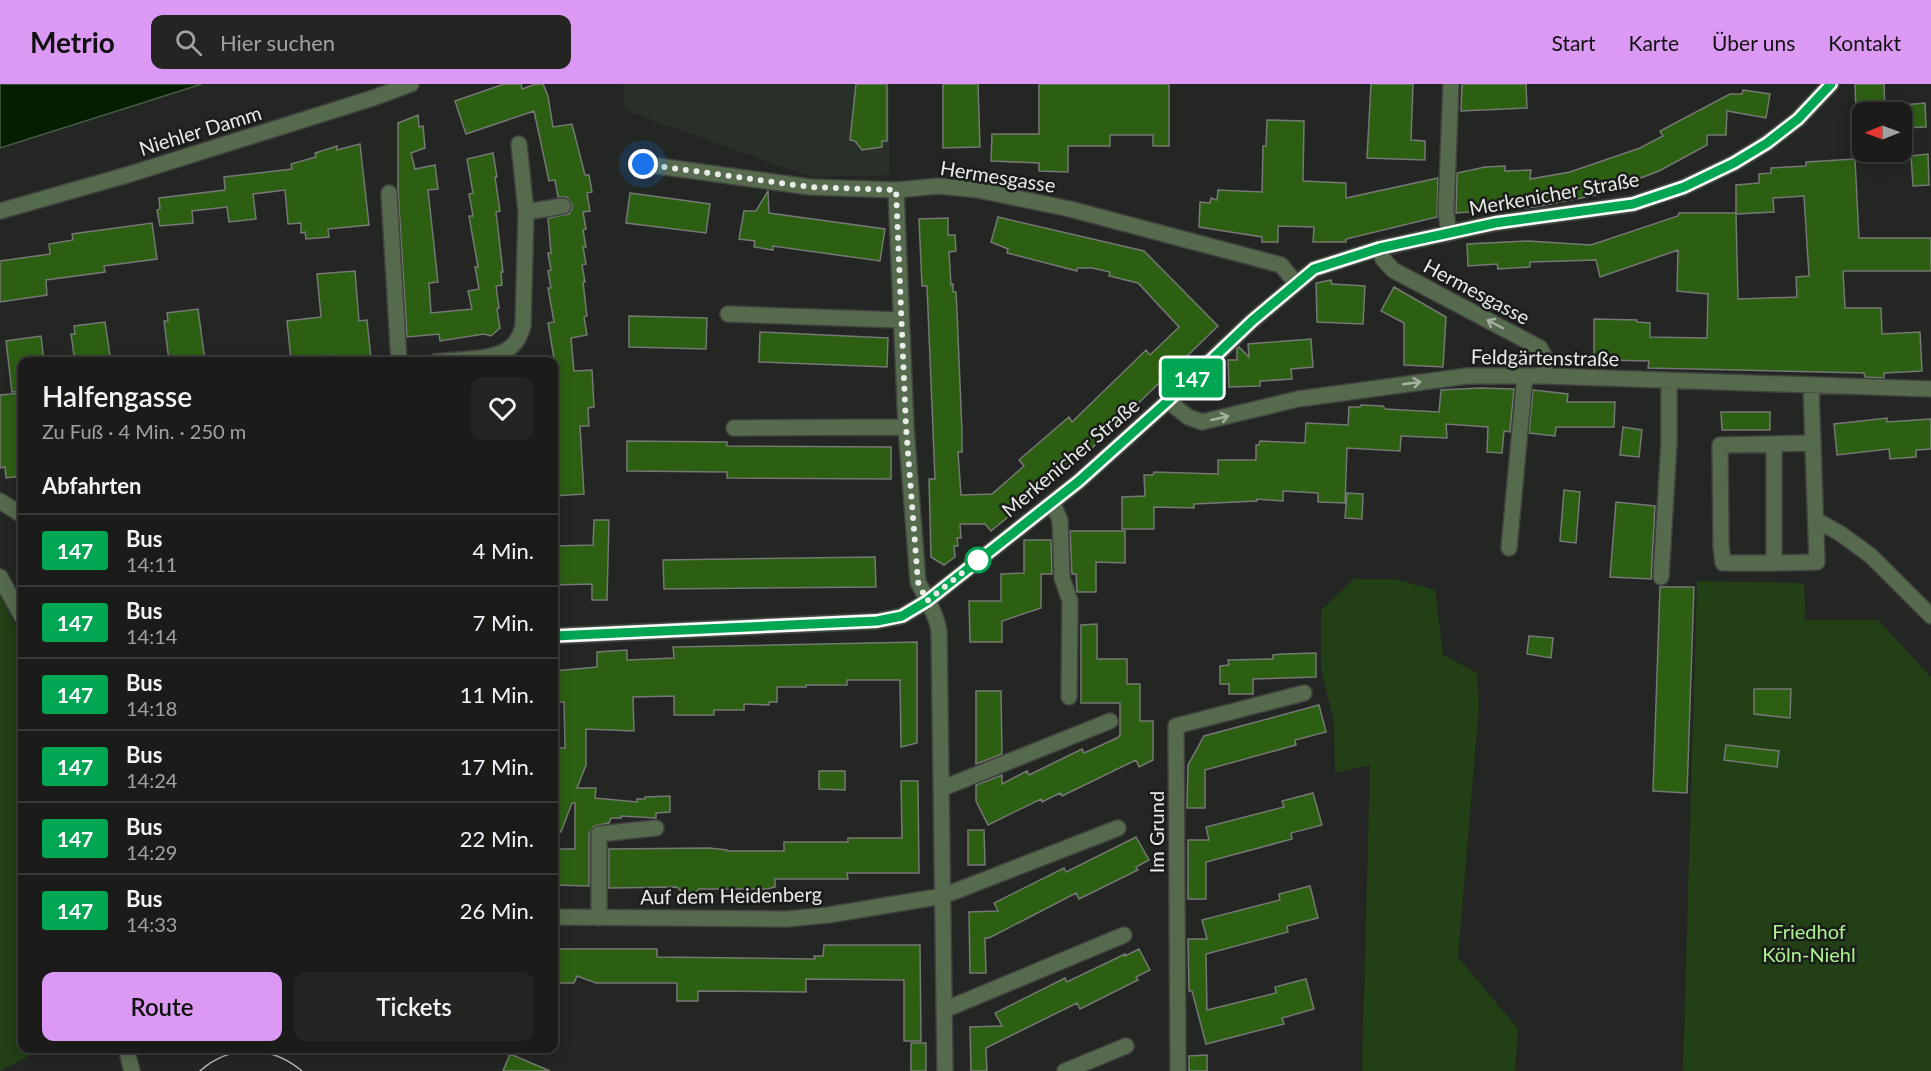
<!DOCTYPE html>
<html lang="de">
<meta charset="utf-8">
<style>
body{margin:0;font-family:Lato,sans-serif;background:#242523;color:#f1f3f6;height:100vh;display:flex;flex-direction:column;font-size:22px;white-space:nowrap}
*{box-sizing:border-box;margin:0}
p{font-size:20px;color:#a0a1a2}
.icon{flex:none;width:33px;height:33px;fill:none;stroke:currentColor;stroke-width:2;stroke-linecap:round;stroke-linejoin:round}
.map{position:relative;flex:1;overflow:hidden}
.drawer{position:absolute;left:18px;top:273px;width:540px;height:696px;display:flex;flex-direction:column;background:#1b1c1a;border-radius:12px;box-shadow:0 3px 15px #0003,0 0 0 2px #393a39}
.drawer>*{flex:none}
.badge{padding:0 12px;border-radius:4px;font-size:21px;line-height:39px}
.needle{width:39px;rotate:269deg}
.tools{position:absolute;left:1852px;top:18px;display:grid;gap:12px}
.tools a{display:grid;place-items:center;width:60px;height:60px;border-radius:12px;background:#1b1c1a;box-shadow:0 3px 15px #0003,0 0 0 2px #393a39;font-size:30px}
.you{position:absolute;width:30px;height:30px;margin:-15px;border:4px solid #fff;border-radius:50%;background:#1a73e8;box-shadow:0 0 0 9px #1a73e833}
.map>.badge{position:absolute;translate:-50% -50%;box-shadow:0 0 0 3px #fff}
h2{padding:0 24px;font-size:22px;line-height:54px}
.round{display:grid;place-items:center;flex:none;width:63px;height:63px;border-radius:12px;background:#242523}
.head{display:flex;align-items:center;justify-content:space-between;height:102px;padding:0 24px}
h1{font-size:28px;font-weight:600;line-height:45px}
.action{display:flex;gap:12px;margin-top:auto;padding:12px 24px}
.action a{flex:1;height:69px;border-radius:12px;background:#dc99f4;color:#111;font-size:24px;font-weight:600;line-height:69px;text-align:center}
.action a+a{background:#242523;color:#f1f3f6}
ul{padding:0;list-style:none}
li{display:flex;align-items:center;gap:18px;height:72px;padding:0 24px;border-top:2px solid #393a39}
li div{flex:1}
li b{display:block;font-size:22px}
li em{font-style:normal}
li .badge{min-width:66px;font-weight:700;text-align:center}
header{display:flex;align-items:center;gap:36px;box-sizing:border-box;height:84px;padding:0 30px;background:#dc99f4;color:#111}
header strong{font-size:28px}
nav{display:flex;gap:33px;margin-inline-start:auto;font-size:21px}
.search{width:420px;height:54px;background:#242523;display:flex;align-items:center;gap:15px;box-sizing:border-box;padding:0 21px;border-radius:12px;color:#a0a1a2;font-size:22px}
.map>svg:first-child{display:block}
.built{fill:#293027}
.green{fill:#223f16}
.water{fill:#051e00;stroke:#495c46;stroke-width:1.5}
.building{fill:#2d5f13;stroke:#757874;stroke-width:1.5;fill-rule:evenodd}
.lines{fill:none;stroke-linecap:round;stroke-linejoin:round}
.minor-casing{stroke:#40423f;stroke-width:18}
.minor{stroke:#566b4d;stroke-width:15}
.tram{stroke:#b4b6b3;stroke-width:1.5}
.oneway{stroke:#a7b1a2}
.line-casing{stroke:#fff;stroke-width:14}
.line{stroke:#00a651;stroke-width:9}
.walk{stroke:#e9ebe8;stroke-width:6;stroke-dasharray:0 10.8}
.stop-dot{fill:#fff;stroke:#00a651;stroke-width:3}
.labels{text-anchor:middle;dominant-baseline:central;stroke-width:5;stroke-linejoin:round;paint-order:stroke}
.street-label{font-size:20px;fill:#e9ebe8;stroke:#1a1d19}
.park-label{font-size:20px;fill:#acf28f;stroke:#1a1d19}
</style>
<header>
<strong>Metrio</strong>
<div class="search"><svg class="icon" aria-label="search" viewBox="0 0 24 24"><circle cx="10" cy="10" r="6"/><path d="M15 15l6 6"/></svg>Hier suchen</div>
<nav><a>Start</a><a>Karte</a><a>Über uns</a><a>Kontakt</a></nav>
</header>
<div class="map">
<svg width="1931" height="987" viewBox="0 0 1931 987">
<rect width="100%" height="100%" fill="#242623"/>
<path class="built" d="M 623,0 L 889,0 L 890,91 L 811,93 L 632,29 L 624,21 Z"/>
<path class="green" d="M 1354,495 L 1394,495 L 1435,506 L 1443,571 L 1477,589 L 1479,622 L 1458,873 L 1518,945 L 1515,987 L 1362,987 L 1370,681 L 1335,689 L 1334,638 L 1321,585 L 1321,526 Z
M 1697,497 L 1804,499 L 1805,536 L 1878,536 L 1931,593 L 1931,987 L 1683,987 Z
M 0,511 L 22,556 L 22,964 L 43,965 L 0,987 Z"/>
<path class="water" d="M 0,0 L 202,0 L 0,64 Z"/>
<path class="building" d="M 504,0 L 521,0 L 522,5 L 536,0 L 543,0 L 548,12 L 553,43 L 572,40 L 585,91 L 589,91 L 592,108 L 587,109 L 590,127 L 583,128 L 586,145 L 583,146 L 586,163 L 583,163 L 586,180 L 582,181 L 585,198 L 583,198 L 587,232 L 584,233 L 587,251 L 571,254 L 574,287 L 592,286 L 594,323 L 588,324 L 589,342 L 580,342 L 584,410 L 554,412 L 554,274 L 548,239 L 554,238 L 548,204 L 551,204 L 548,187 L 551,186 L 548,169 L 551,169 L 548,134 L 569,130 L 572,125 L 572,120 L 567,113 L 558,113 L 555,96 L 549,97 L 534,27 L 466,50 L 455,17 Z
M 856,0 L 887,0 L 887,57 L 882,57 L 882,63 L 862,66 L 855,57 L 850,56 Z
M 943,0 L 978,0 L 980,63 L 943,64 Z
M 1039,0 L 1169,0 L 1169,62 L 1153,62 L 1153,51 L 1110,51 L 1110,62 L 1068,62 L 1068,88 L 1039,87 L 1039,79 L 991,77 L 992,50 L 1039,50 Z
M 1371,0 L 1413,0 L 1411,56 L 1425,57 L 1425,76 L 1367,74 Z
M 1462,0 L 1526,0 L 1527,24 L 1461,27 Z
M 1855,0 L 1884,0 L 1885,28 L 1856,28 Z
M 1743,6 L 1770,10 L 1766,34 L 1727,27 L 1726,51 L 1707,51 L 1707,61 L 1659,87 L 1596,111 L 1535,123 L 1456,129 L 1457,89 L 1485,83 L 1505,82 L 1505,87 L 1531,86 L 1530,95 L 1570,88 L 1640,64 L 1663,52 L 1660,47 L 1730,10 L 1742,10 Z
M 1925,19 L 1926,43 L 1902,44 L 1902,21 Z
M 418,31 L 419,43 L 423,42 L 425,64 L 411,69 L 415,85 L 435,81 L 438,105 L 428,106 L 438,198 L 429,199 L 431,229 L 472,225 L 468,207 L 479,205 L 475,183 L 478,183 L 469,132 L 473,132 L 469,110 L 473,109 L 467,75 L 493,69 L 497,93 L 495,93 L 500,127 L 496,128 L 503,188 L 501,188 L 502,201 L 496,202 L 499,224 L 497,225 L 500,244 L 491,252 L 484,250 L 440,257 L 439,250 L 407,253 L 398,106 L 398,39 Z
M 1267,36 L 1304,37 L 1303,97 L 1346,99 L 1346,114 L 1438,94 L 1437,133 L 1346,155 L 1346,158 L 1313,158 L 1314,143 L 1278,142 L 1278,158 L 1262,158 L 1262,153 L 1199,143 L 1200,118 L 1210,119 L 1211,114 L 1217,116 L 1218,106 L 1262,108 L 1263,62 L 1266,62 Z
M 360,60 L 369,141 L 328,145 L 329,153 L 306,155 L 305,148 L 301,149 L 301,139 L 288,140 L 285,106 L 253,110 L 256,135 L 229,138 L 227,123 L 192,127 L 193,139 L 160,142 L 157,126 L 160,125 L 159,114 L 225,106 L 224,93 L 292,85 L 291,80 L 316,73 L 315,69 L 337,62 L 337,66 Z
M 1928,70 L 1929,101 L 1913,102 L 1911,72 Z
M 1855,75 L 1859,154 L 1931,154 L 1931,187 L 1843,187 L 1845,224 L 1881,224 L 1882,250 L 1920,248 L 1922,287 L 1884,289 L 1884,294 L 1865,293 L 1864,289 L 1648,284 L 1649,277 L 1606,276 L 1606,273 L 1594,273 L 1594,235 L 1637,236 L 1637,238 L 1650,239 L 1650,253 L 1707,254 L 1708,210 L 1677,207 L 1678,166 L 1600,193 L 1596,176 L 1530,178 L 1530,183 L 1498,185 L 1497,180 L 1468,182 L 1467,160 L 1528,157 L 1591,161 L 1678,132 L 1679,129 L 1736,129 L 1736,101 L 1759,99 L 1759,90 L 1771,89 L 1771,84 L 1806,82 L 1806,78 ZM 1804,112 L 1809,192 L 1796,193 L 1797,213 L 1738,215 L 1736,130 L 1774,128 L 1773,114 Z
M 768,107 L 769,129 L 885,145 L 880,177 L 773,162 L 773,166 L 754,163 L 755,157 L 739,155 L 744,127 L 756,127 Z
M 630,109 L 710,120 L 706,149 L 626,139 Z
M 998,133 L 1144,167 L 1218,242 L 1091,365 L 991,447 L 985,440 L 960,440 L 961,454 L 957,454 L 958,462 L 954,462 L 955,473 L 944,481 L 931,473 L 929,395 L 935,395 L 927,202 L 922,202 L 919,135 L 948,134 L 948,151 L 955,151 L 956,167 L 949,168 L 951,201 L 953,200 L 953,208 L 956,208 L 957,227 L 962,348 L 962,368 L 958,368 L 961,411 L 992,410 L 1024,382 L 1019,376 L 1069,333 L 1072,338 L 1146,266 L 1150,271 L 1179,243 L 1138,199 L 1109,192 L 1110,188 L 1092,184 L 1077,184 L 1077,187 L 1007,169 L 1008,165 L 991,158 Z
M 152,139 L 157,175 L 104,182 L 105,188 L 46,196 L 47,211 L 0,218 L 0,177 L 50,170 L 49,160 L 73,156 L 72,150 Z
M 355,187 L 359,237 L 367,236 L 371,275 L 332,278 L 332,271 L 291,276 L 287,237 L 321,233 L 317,190 Z
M 1331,196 L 1332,200 L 1365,202 L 1363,240 L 1317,238 L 1316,199 Z
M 1394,203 L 1446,233 L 1443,283 L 1404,281 L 1404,239 L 1381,227 Z
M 198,225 L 205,277 L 169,277 L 164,237 L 168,237 L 167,229 Z
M 629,232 L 707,234 L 706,265 L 629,263 Z
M 105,238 L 111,278 L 75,278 L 71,250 L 75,250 L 74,242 Z
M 760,248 L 888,254 L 887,283 L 759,278 Z
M 41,252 L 44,278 L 22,278 L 22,307 L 12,308 L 6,257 Z
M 1311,255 L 1313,283 L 1291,285 L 1292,295 L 1260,297 L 1260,302 L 1229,303 L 1228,276 L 1237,276 L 1237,265 L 1239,263 L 1249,273 L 1248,260 Z
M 1480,304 L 1514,305 L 1510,348 L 1504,347 L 1502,369 L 1487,368 L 1488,343 L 1446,340 L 1447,354 L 1401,352 L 1400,367 L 1347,364 L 1345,419 L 1318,418 L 1318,409 L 1283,407 L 1283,417 L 1257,415 L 1257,417 L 1194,420 L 1194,424 L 1154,423 L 1154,445 L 1122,445 L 1122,413 L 1145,412 L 1144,391 L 1153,391 L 1154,388 L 1218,390 L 1218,376 L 1256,376 L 1256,361 L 1259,361 L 1260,357 L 1305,359 L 1306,339 L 1348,341 L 1349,323 L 1360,323 L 1361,321 L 1383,322 L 1385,325 L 1439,328 L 1441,306 Z
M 1533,306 L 1568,310 L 1567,318 L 1615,318 L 1614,343 L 1556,343 L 1555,352 L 1529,349 Z
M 22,309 L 22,392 L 6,394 L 5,383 L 0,384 L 0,311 Z
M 1721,328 L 1770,328 L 1770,346 L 1722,346 Z
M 1887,334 L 1887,338 L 1931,335 L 1931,365 L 1916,366 L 1916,373 L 1890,375 L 1889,365 L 1837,371 L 1834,340 Z
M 1623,343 L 1642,346 L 1639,373 L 1620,371 Z
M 627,357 L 727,358 L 727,362 L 891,363 L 891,395 L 727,394 L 727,388 L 627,387 Z
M 1564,406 L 1580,408 L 1576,459 L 1560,457 Z
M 1347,409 L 1363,410 L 1362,435 L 1345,434 Z
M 1616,418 L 1655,422 L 1651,495 L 1610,493 Z
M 594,436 L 609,436 L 607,516 L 592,516 L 592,500 L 554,501 L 554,462 L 593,461 Z
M 1070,447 L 1125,447 L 1125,479 L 1096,478 L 1096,508 L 1077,508 L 1076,490 L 1072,490 Z
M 1024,456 L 1051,456 L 1052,490 L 1041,490 L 1041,524 L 1002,537 L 1002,558 L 970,558 L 969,517 L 1001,517 L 1001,490 L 1024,489 Z
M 875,473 L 876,503 L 664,505 L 663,476 Z
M 1660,503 L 1694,503 L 1687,709 L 1653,707 Z
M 1097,540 L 1097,575 L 1127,575 L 1127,600 L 1140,600 L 1140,637 L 1153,637 L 1153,676 L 1139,683 L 1136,676 L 1062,712 L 1060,709 L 1042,718 L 1041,715 L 988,741 L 976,717 L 976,701 L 1002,691 L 1002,700 L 1027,687 L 1029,691 L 1082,665 L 1084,669 L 1117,654 L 1120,651 L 1120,619 L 1081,619 L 1081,541 Z
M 1529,552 L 1553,554 L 1551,574 L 1527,570 Z
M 917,558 L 917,659 L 901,663 L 900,596 L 847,596 L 847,601 L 806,601 L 806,603 L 777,603 L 777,618 L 769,618 L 769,621 L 744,620 L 744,626 L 714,626 L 714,631 L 674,631 L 674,612 L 633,613 L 634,647 L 586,645 L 586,681 L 577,704 L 596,704 L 595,714 L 637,718 L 637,715 L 645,715 L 645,713 L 670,712 L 670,728 L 656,729 L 656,734 L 621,732 L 621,734 L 611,734 L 609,739 L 594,742 L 589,750 L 589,802 L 554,801 L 554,765 L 575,765 L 575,719 L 572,719 L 561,748 L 559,747 L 559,719 L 554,719 L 554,704 L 559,704 L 559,664 L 565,664 L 564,618 L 554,618 L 554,587 L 597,583 L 597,568 L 627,566 L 627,576 L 674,574 L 673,563 Z
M 1316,569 L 1316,593 L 1253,595 L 1253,610 L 1229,610 L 1229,600 L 1220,600 L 1220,582 L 1229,581 L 1228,576 L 1273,575 L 1273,571 L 1282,570 Z
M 1754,605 L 1791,605 L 1790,634 L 1754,630 Z
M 976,607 L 1001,607 L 1002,670 L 976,680 Z
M 1319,621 L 1326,648 L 1295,656 L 1296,661 L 1205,686 L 1205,724 L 1187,724 L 1188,681 L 1204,652 Z
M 1726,661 L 1779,667 L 1777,683 L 1724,676 Z
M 819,687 L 845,687 L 845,706 L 819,705 Z
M 901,697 L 918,697 L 919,789 L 847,789 L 848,795 L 775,795 L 775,803 L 767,805 L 699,805 L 696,808 L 682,808 L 677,803 L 609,804 L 609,765 L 709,764 L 727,766 L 727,767 L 784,767 L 784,758 L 848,758 L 848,754 L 902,754 Z
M 1313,709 L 1322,741 L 1291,749 L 1292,755 L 1206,778 L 1206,815 L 1188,815 L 1188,756 L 1209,756 L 1206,743 L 1284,723 L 1282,717 Z
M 968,746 L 984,746 L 985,781 L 968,781 Z
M 1136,753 L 1149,776 L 1136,783 L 1138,786 L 1079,815 L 1076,809 L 989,854 L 985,854 L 986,889 L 970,889 L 969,828 L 998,827 L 994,819 L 1064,784 L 1066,788 Z
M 1310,802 L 1318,834 L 1287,842 L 1288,848 L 1206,870 L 1207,926 L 1276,909 L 1275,903 L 1306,895 L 1314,925 L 1282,934 L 1284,940 L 1206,960 L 1192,907 L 1189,907 L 1188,855 L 1207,855 L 1202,836 L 1280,816 L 1279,810 Z
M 824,861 L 920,861 L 921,957 L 904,957 L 904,896 L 806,895 L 806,908 L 698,907 L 698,917 L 677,917 L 677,899 L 596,899 L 577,892 L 574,899 L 554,899 L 554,865 L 657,865 L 657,873 L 815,875 L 814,872 L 823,872 Z
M 1139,865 L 1150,886 L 1136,893 L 1138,896 L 1080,925 L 1077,919 L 986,964 L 987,987 L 971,987 L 970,943 L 1002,942 L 995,929 L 1065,894 L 1067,898 L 1125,870 L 1125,872 Z
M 911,959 L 926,959 L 926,987 L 911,987 Z
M 510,970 L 550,987 L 503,987 Z
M 1207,971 L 1207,987 L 1189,987 L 1189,972 Z"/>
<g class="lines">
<defs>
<path id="minor" d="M 643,80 L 810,103 L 896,106 L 939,102 L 978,106 L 1070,125 L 1281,181 L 1296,199
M 896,106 L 906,343 L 918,498 C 926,514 936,529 939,547 L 945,987
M 389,109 L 399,278
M 0,127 L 127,91 L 373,14 L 411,0
M 526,128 L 563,122
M 1449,149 L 1446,128 L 1451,0
M 1380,164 L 1383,175 L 1393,186 L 1540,264 L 1546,275 L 1545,292
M 728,230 L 900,236
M 435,278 C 455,275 498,277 512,262 C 518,257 521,249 523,242 L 526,128 L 519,60
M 1168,317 L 1188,333 L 1202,338 L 1298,315 L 1467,292 L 1545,292 L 1931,305
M 734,344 L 906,343
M 1774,360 L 1774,479 L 1723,479 L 1721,461 L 1720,361 L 1813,359
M 0,417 L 22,431
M 1052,418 L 1060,436 L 1062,494 L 1070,517 L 1069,613
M 1816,436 L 1841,450 L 1871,472 L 1931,532
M 1509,464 L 1525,292
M 1774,479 L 1817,478 L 1811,303
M 0,493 L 22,533
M 1661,493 L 1669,358 L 1669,297
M 554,552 L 877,537 L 902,532 L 927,517 L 1079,397 L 1168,317 L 1252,237 L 1314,185 L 1380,164 L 1495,139 L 1633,120 L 1684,103 L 1734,79 L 1767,59 L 1798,35 L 1831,0
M 943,704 L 1110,637
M 554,833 L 787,835 L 828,831 L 943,812 L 1118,744
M 599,834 L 599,750 L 656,744
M 944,926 L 1124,851
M 126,964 L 132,987
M 1065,987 L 1126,962
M 1178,987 L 1176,642 L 1304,609"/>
</defs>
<use href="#minor" class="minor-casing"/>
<use href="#minor" class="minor"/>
<path class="tram" d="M 200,987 C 231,960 271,961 302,987"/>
</g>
<defs><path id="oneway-shaft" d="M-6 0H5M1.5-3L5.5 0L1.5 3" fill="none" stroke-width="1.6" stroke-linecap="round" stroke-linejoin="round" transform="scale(1.5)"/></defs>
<g class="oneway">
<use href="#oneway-shaft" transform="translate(1495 240) rotate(-152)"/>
<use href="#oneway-shaft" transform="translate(1412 299) rotate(-8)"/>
<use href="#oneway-shaft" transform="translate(1220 334) rotate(-13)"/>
</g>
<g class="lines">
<defs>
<path id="line" d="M 554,552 L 877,537 L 902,532 L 927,517 L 1079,397 L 1168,317 L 1252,237 L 1314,185 L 1380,164 L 1495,139 L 1633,120 L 1684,103 L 1734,79 L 1767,59 L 1798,35 L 1831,0"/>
</defs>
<use href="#line" class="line-casing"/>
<use href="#line" class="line"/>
<path class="walk" d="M 643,80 L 810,103 L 896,106 L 906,343 L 918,498 L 927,517 L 978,476"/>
</g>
<circle class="stop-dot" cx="978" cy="476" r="12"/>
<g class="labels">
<g class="street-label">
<text transform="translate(200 46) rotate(-17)">Niehler Damm</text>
<text transform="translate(998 92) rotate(9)">Hermesgasse</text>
<text transform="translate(1554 109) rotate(-10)">Merkenicher Straße</text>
<text transform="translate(1477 207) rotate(28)">Hermesgasse</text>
<text transform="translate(1545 273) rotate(1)">Feldgärtenstraße</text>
<text transform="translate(1070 373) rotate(-40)">Merkenicher Straße</text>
<text transform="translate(1156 748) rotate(-90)">Im Grund</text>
<text transform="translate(731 811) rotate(-1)">Auf dem Heidenberg</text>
</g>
<g class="park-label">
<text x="1809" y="847">Friedhof<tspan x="1809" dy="23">Köln-Niehl</tspan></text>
</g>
</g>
</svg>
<div class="tools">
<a><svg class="needle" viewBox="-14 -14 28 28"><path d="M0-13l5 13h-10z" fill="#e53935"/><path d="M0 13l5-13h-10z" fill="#a0a1a2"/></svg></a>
</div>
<div class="you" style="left:643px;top:80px"></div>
<b class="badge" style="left:1192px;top:294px;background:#00a651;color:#fff">147</b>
<section class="drawer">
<div class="head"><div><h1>Halfengasse</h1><p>Zu Fuß · 4 Min. · 250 m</p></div><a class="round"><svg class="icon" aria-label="heart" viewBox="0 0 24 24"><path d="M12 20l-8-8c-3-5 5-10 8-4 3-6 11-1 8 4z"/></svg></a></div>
<h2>Abfahrten</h2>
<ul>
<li><span class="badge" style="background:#00a651;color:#fff">147</span><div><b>Bus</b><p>14:11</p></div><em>4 Min.</em></li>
<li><span class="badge" style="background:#00a651;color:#fff">147</span><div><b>Bus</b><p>14:14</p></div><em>7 Min.</em></li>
<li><span class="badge" style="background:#00a651;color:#fff">147</span><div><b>Bus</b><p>14:18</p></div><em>11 Min.</em></li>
<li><span class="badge" style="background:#00a651;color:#fff">147</span><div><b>Bus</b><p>14:24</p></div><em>17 Min.</em></li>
<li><span class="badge" style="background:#00a651;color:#fff">147</span><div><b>Bus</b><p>14:29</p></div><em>22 Min.</em></li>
<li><span class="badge" style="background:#00a651;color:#fff">147</span><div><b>Bus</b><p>14:33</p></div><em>26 Min.</em></li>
</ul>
<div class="action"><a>Route</a><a>Tickets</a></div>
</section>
</div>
